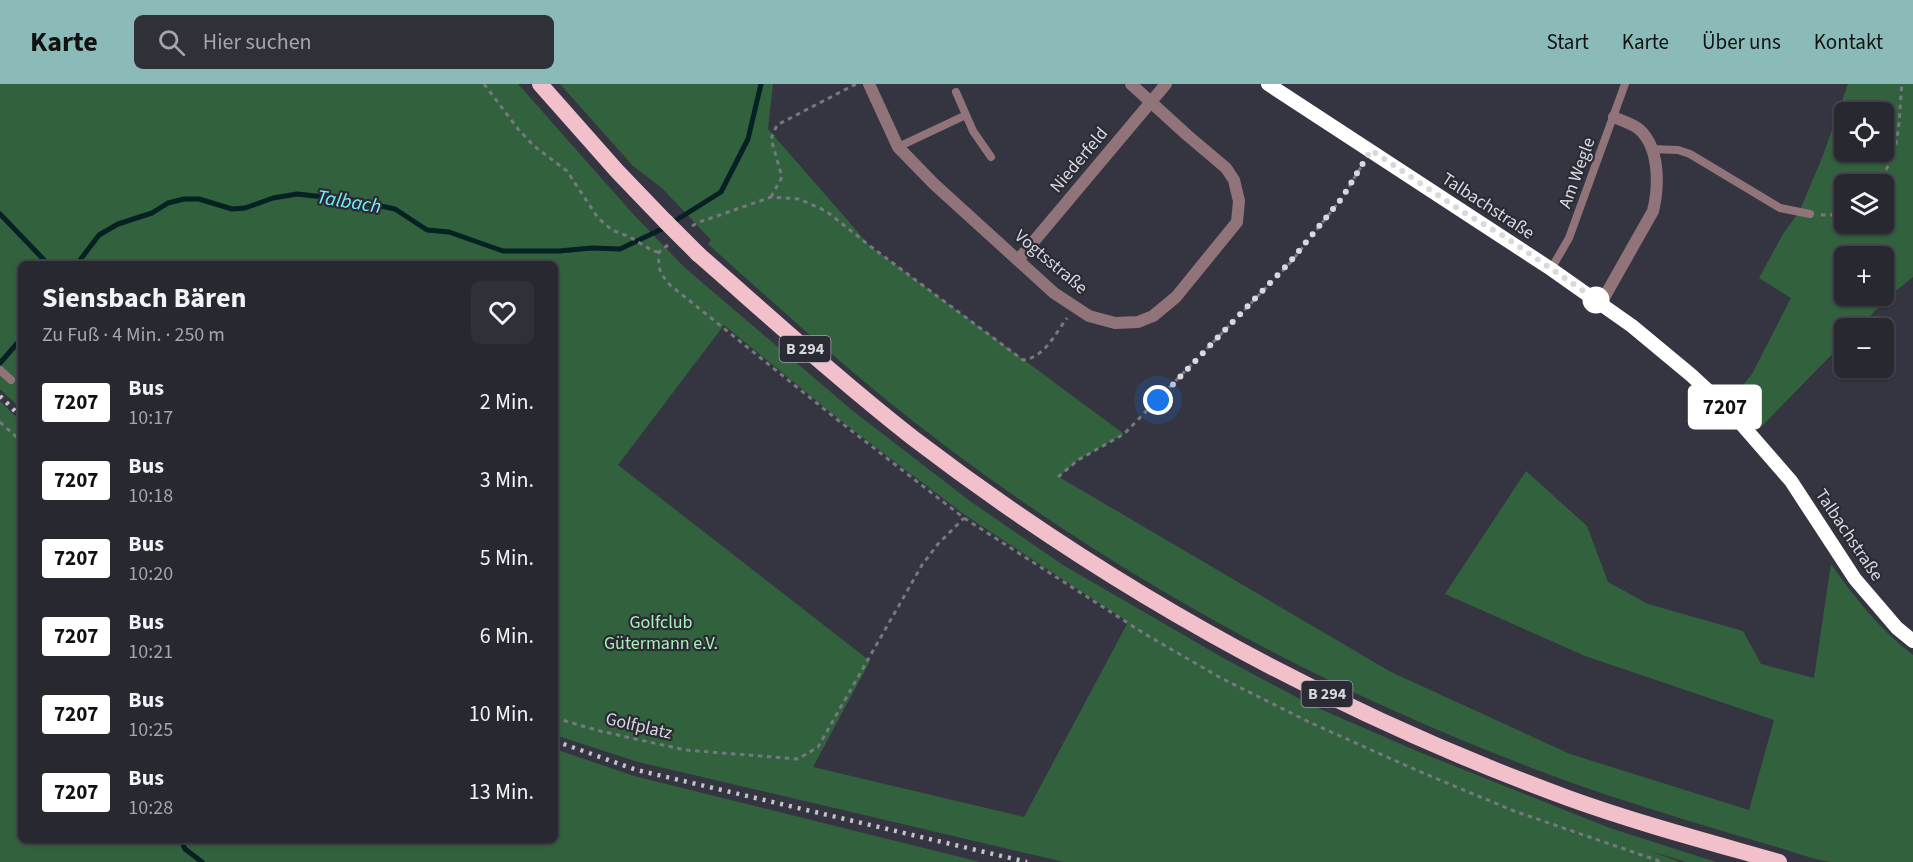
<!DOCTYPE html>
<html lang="de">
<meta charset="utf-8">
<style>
body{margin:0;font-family:"Source Sans 3",sans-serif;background:#303039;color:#f1f3f6;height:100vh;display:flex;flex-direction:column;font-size:22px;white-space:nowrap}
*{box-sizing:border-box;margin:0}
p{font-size:20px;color:#a5a6ab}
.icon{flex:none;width:33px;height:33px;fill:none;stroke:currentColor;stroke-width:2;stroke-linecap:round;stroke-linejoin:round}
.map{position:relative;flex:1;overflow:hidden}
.drawer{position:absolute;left:18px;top:177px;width:540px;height:582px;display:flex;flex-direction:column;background:#282831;border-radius:9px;box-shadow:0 2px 4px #0004,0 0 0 2px #44444d}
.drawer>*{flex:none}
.badge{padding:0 12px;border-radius:4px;font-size:21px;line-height:39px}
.buttons{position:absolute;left:1834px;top:18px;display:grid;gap:12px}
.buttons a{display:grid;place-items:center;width:60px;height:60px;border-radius:9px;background:#282831;box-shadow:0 2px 4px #0004,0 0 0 2px #44444d;font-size:30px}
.you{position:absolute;width:30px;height:30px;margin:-15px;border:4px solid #fff;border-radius:50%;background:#1a73e8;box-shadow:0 0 0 9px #1a73e833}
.map>.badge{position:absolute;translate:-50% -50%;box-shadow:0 0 0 3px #fff}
.round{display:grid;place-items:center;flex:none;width:63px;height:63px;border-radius:9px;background:#303039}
.headline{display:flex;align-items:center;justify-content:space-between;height:102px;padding:0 24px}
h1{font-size:28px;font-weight:700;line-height:45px}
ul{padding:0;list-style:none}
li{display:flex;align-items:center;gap:18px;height:78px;padding:0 24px}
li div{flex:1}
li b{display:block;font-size:22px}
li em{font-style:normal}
li .badge{min-width:66px;font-weight:700;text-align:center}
header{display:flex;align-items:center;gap:36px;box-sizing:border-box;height:84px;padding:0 30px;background:#8bbbb9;color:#111}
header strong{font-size:28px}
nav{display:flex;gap:33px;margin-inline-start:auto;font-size:21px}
.search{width:420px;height:54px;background:#303039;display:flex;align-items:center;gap:15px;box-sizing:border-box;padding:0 21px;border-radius:9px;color:#a5a6ab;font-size:22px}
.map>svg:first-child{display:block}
.green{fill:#32613d;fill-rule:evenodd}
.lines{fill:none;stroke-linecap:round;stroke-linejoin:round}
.stream{stroke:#062123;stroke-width:5}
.path{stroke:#777781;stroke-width:3;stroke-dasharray:4.5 4.5;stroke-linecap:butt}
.service{stroke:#91747a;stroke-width:8}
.minor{stroke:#91747a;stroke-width:12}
.tertiary{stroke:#91747a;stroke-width:12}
.trunk{stroke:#f2c0ca;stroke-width:16}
.rail{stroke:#c3c3cb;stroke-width:4.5;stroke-dasharray:3 6;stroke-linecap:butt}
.trunk-bridge{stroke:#f2c0ca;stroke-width:16}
.line-casing{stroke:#fff;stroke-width:14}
.line{stroke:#fff;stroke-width:9}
.walk{stroke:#d8d8df;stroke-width:6;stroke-dasharray:0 10.8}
.stop-dot{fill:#fff;stroke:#fff;stroke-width:3}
.labels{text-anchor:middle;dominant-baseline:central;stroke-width:4.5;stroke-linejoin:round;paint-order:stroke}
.shield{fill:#2b2b36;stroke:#a4a4ac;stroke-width:1.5}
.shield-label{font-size:16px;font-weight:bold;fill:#d8d8df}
.street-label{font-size:18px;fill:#d8d8df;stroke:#2b2b36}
.park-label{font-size:18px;fill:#a7f2b5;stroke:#2b2b36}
.water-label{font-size:20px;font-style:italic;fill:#73f0fb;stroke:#2b2b36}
</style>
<header>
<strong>Karte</strong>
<div class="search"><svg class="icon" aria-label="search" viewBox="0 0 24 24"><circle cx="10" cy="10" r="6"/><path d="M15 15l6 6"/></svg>Hier suchen</div>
<nav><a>Start</a><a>Karte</a><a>Über uns</a><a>Kontakt</a></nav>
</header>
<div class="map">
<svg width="1913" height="778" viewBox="0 0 1913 778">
<rect width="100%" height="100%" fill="#353541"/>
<path class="green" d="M 0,0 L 518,0 L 634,131 L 684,183 L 853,327 L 970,417 L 1063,481 L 1225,575 L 1311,621 L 1419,668 L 1610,744 L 1716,778 L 1686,778 L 1647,766 L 1680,778 L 1064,778 L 638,678 L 555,651 L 555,180 L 21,180 L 21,325 L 0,305 ZM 724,241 L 840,336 L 965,431 L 1128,538 L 1024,733 L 813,683 L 870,577 L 618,381 Z
M 560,0 L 773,0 L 768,45 L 870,162 L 1124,350 L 1078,376 L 1059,393 L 1391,588 L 1570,670 L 1749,726 L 1774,636 L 1585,572 L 1445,510 L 1526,387 L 1587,442 L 1608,498 L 1648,520 L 1743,547 L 1761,580 L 1814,594 L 1831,480 C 1855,514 1879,545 1913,571 L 1913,778 C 1889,778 1853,778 1830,778 C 1810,775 1789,766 1770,761 C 1714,745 1659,728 1604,710 C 1357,625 1124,501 918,341 C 845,284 777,222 708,160 L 711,156 L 662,104 L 633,82 Z
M 1848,0 L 1913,0 L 1913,193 L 1893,209 L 1858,244 L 1845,244 L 1845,257 L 1761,343 L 1729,318 L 1752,290 L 1791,214 L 1759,194 L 1783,150 L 1799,128 L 1822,74 ZM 1845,28 L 1884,28 L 1884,68 L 1845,68 ZM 1845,100 L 1884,100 L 1884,140 L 1845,140 ZM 1845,172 L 1884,172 L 1884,212 L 1845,212 Z
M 0,317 L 21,338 L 21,756 L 555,756 L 555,665 L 634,692 L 980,778 L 0,778 Z"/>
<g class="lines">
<path class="stream" d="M 0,130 L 48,180
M 77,180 L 99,151 L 118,140 L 152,129 L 168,119 L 184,115 L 199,115 L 232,125 L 245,124 L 273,114 L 297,110 L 352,116 L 395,125 L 427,146 L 449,148 L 503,167 L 559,167 L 592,164 L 620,165 L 662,145 L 721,108 L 748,55 L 761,0
M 0,279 L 21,255
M 181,756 L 185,765 L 202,778"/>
<path class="path" d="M 484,0 L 518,45 L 534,62 L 567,87 L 598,134 L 612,146 L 630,153 L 653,167 L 659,168
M 1875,100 C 1902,72 1898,37 1902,0
M 771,113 L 782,93 L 771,55 L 777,41 L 856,0
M 1821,131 L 1831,131 L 1845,125
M 692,142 L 697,139 L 771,113 L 799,115 L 826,127 L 870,162 L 1023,276 C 1045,273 1055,250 1067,234
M 668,161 L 659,168 C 658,185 659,188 670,201 L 839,337 L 964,434 L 1145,550 L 1219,593 L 1309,638 L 1416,686 L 1514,727 L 1662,778
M 0,338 L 21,357
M 1058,393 L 1078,376 L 1124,350 L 1291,178 L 1342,114 L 1364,78
M 555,634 L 600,647 L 685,666 L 798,675 L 818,663 L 922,481 L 938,460 L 964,434"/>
<path class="service" d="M 956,8 L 973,47 L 991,73
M 898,63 L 966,31
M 1651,65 L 1678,66 L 1690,70 L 1780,124 L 1810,130
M 1551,185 L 1569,154 L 1625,0
M 0,286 L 11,296"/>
<path class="minor" d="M 869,0 L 898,63 L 934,100 L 1054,209 L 1089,232 L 1115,239 L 1138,238 L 1153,232 L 1176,213 L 1237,138 L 1239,117 L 1234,96 L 1226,84 L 1187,51 L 1131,0
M 1019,175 L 1166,0
M 1601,219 L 1653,127 C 1659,103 1660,65 1640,46 C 1634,40 1622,37 1614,33"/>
<path class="tertiary" d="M 1268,0 L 1551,185 L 1632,242 L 1691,291 L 1730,327 L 1791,397 L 1855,495 L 1897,544 L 1913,557"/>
<path class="trunk" d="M 540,0 L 617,87 L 666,138
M 698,170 C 769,232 839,296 913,354 C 1112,506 1333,628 1568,714 C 1637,739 1709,758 1779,778"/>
<path class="rail" d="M 0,312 L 21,333
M 555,657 L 637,686 L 1027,778"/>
<path class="trunk-bridge" d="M 666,138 L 698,170"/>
</g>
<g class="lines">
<defs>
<path id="line" d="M 1268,0 L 1551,185 L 1632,242 L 1691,291 L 1730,327 L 1791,397 L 1855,495 L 1897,544 L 1913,557"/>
</defs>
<use href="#line" class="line-casing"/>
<use href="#line" class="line"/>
<path class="walk" d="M 1158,316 L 1290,178 L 1342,114 L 1371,66 L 1463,128 L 1505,153 L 1601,219 L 1596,216"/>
</g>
<circle class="stop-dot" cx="1596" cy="216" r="12"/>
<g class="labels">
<g class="shield">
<rect x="779.5" y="252" width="51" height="26" rx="4.5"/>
<rect x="1301.5" y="597" width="51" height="26" rx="4.5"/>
</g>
<g class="shield-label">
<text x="805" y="265">B 294</text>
<text x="1327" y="610">B 294</text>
</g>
<g class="street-label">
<text transform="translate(1079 76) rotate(-50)">Niederfeld</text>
<text transform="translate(1577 89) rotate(-70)">Am Wegle</text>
<text transform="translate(1488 122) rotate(33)">Talbachstraße</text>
<text transform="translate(1051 178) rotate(40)">Vogtsstraße</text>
<text transform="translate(1849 451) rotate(56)">Talbachstraße</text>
<text transform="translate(639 642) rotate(13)">Golfplatz</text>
</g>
<g class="park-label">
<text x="661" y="538">Golfclub<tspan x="661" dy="21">Gütermann e.V.</tspan></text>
</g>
<g class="water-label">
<text transform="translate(349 118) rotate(9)">Talbach</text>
</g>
</g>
</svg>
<div class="buttons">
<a><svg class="icon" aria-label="locate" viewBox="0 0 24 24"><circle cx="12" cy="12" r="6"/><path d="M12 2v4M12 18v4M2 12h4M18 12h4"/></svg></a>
<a><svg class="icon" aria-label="layers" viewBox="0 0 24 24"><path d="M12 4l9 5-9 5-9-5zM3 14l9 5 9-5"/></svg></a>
<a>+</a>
<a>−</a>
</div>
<div class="you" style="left:1158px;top:316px"></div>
<b class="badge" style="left:1725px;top:323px;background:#fff;color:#111">7207</b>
<section class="drawer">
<div class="headline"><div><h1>Siensbach Bären</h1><p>Zu Fuß · 4 Min. · 250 m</p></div><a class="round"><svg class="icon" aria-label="heart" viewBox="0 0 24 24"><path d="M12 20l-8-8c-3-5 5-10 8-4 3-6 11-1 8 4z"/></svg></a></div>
<ul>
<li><span class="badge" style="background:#fff;color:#111">7207</span><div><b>Bus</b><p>10:17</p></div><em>2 Min.</em></li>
<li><span class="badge" style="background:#fff;color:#111">7207</span><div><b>Bus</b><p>10:18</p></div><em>3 Min.</em></li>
<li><span class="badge" style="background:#fff;color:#111">7207</span><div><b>Bus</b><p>10:20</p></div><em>5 Min.</em></li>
<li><span class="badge" style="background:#fff;color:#111">7207</span><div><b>Bus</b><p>10:21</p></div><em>6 Min.</em></li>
<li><span class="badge" style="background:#fff;color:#111">7207</span><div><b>Bus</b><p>10:25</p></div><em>10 Min.</em></li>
<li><span class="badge" style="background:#fff;color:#111">7207</span><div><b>Bus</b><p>10:28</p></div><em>13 Min.</em></li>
</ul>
</section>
</div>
